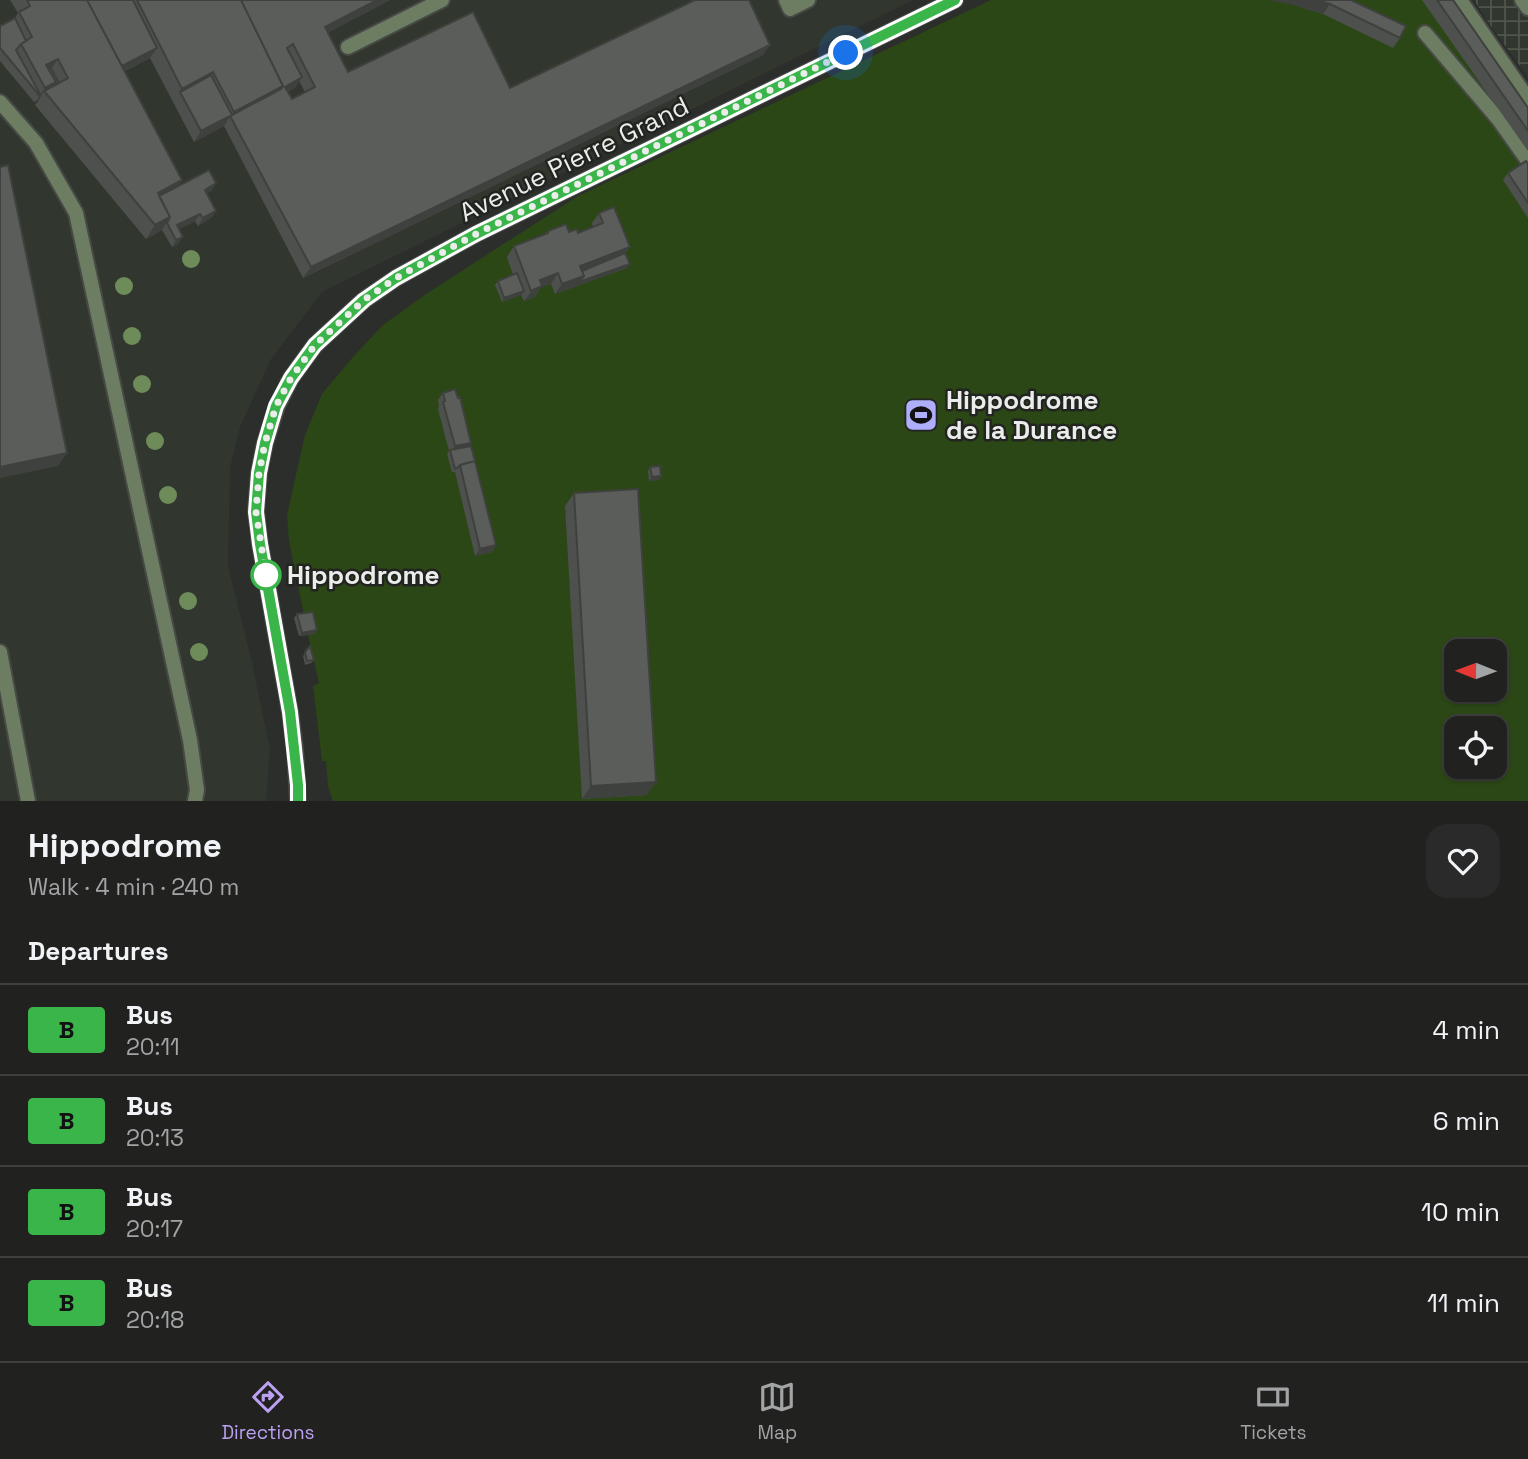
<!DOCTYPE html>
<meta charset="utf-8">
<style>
body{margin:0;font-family:"Space Grotesk",sans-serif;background:#292a29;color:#f1f3f6;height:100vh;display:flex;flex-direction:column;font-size:26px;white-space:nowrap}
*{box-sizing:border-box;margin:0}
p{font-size:23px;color:#a2a4a5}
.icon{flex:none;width:38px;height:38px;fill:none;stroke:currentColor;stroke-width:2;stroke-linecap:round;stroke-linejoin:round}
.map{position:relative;height:801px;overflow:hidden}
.sheet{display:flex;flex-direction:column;background:#212220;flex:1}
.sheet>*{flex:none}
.badge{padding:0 14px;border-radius:5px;font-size:24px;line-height:46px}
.needle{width:46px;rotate:271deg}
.tools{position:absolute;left:1444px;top:639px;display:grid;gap:14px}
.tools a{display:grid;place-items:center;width:63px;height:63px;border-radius:14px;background:#212220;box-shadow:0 2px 5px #0004,0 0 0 2px #3e3f3e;font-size:35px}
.you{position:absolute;width:35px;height:35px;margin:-18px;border:5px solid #fff;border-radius:50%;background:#1a73e8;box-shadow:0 0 0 10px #1a73e833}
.map>.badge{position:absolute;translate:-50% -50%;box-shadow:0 0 0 4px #fff}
h2{padding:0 28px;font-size:26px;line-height:63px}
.round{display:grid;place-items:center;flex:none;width:74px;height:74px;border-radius:21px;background:#292a29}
.headline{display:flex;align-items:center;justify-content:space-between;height:119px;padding:0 28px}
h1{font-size:33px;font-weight:700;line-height:52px}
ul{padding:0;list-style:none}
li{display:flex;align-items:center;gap:21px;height:91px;padding:0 28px;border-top:2px solid #3e3f3e}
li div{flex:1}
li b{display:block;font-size:26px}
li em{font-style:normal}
li .badge{min-width:77px;font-weight:700;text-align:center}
.tab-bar{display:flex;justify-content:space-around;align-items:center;height:98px;border-top:2px solid #3e3f3e;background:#212220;font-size:19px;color:#a2a4a5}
.tab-bar a{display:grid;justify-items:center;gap:4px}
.tab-bar .on{color:#bca0f2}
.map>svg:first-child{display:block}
.built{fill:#31372e}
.industrial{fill:url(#industrial-grid)}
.garden{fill:#2b4716;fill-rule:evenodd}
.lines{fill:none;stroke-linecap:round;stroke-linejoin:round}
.service-casing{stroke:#474946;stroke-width:18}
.minor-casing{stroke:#474946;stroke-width:18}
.tertiary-casing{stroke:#474946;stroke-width:18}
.service{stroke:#6c7d62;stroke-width:14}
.minor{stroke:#6c7d62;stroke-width:14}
.tertiary{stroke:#6c7d62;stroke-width:14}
.tree{fill:#6d8c5a}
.wall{fill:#4d504d;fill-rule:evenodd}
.shaded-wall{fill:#3f413e}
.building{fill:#5a5d59;stroke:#3f413e;stroke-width:2;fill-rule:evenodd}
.line-casing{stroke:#fff;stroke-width:16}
.line{stroke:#3ab54a;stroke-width:10}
.walk{stroke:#ebedea;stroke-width:7;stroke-dasharray:0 12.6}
.stop-dot{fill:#fff;stroke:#3ab54a;stroke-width:3.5}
.labels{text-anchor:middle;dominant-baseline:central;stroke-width:5;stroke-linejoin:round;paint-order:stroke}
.street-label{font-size:26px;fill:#ebedea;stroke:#222421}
.poi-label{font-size:26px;font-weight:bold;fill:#ebedea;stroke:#222421;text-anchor:start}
.stop-label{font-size:26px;font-weight:bold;fill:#ebedea;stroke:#222421;text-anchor:start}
</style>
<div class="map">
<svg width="1528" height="801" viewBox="0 0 1528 801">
<defs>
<pattern id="industrial-grid" width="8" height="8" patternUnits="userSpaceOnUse" patternTransform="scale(1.75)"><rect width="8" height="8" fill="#31372e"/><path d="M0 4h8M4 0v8" fill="none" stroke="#4f544c"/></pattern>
</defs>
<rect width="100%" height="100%" fill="#2c2e2b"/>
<path class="built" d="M 0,0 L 913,0 L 322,292 L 271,359 L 240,427 L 230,468 L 228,567 L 252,663 L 270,749 L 266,801 L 0,801 Z"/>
<path class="industrial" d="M 1474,0 L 1528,0 L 1528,77 L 1490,25 Z"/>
<path class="garden" d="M 991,0 L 1439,0 L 1528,128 L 1528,801 L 333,801 L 328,786 L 326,761 L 322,761 L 313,686 L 319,683 L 308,635 L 299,636 L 294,618 L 304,615 L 289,541 L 287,515 L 305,435 L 322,394 L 353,357 L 383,325 L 426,294 L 578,196 ZM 1456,651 L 1494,651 L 1494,690 L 1456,690 ZM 1456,728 L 1494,728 L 1494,766 L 1456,766 Z"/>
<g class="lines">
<defs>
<path id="service" d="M 786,0 L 790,9 L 808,0
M 1522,0 L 1528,8
M 1425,33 L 1499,120 L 1528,161
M 348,47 L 442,0
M 0,102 L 36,143 L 76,213 L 190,740 L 197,790 L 195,801
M 0,652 L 28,801"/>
<path id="minor" d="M 1460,0 L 1528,99"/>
<path id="tertiary" d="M 298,801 L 295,749 L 290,712 L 260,544 L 256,511 L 259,473 L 265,443 L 277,406 L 291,378 L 315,345 L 364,300 L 396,278 L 476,234 L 955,0"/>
</defs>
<use href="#service" class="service-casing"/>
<use href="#minor" class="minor-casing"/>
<use href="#tertiary" class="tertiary-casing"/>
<use href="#service" class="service"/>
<use href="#minor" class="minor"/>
<use href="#tertiary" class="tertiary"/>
</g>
<g class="tree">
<circle cx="191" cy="259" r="9"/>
<circle cx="124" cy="286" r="9"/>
<circle cx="132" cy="336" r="9"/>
<circle cx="142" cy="384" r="9"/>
<circle cx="155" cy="441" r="9"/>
<circle cx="168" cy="495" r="9"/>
<circle cx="188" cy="601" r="9"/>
<circle cx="199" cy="652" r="9"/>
</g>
<path class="wall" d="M 10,0 L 390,0 L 327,33 L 348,72 L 510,88 L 763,55 L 303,278 L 224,126 L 194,142 L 150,58 L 125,71 L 182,180 L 178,186 L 216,183 L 211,191 L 207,193 L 216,211 L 211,218 L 198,226 L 195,221 L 179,229 L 178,244 L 172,247 L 162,230 L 146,239 L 35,105 L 39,100 L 34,102 L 0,61 L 0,26 L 15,18 L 18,13 ZM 299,81 L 305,92 L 292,99 L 288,91 L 295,88 Z
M 1351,0 L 1400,38 L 1393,48 L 1323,14 L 1294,5 Z
M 1422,0 L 1453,0 L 1528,108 L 1528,151 Z
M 1528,164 L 1528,218 L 1503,180 L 1508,173 Z
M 599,213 L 625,253 L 630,264 L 627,268 L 555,294 L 551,284 L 541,287 L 535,297 L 524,301 L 521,295 L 502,302 L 495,285 L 498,281 L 513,275 L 507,257 L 514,246 L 545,234 L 548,231 L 578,233 L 593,227 L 592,223 Z
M 443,393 L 468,446 L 496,545 L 492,552 L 475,556 L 455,472 L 452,472 L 447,454 L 449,451 L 438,409 L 439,406 L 438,400 Z
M 650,467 L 659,480 L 649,481 L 648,471 Z
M 574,493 L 647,795 L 582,799 L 565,506 Z
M 297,614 L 315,634 L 299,636 L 294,618 Z
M 310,646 L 314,660 L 311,663 L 305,665 L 303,656 Z"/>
<path class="shaded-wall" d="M 377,0 L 390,0 L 317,38 L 325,27 Z
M 1269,0 L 1317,0 L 1330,4 L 1323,14 L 1294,5 Z
M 770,45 L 763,55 L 303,278 L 311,267 Z
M 157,48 L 150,58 L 112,77 L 119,67 Z
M 58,59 L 49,72 L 46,65 Z
M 213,72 L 203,85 L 180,92 L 182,89 Z
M 302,77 L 295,88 L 278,97 L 285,87 Z
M 56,82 L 58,89 L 46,95 L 44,91 L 39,100 L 36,101 L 45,88 Z
M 283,86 L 274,99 L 231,117 L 234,112 Z
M 230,116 L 224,126 L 194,142 L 201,131 Z
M 182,180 L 173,193 L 155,202 L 158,193 Z
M 216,183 L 211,191 L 200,197 L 205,190 Z
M 216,211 L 211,218 L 198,226 L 203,218 Z
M 200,214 L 195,221 L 172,232 L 177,225 Z
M 170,217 L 161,231 L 146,239 L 155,225 Z
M 183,237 L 178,244 L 172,247 L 176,240 Z
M 630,247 L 623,257 L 576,275 L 580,266 Z
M 630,264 L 627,268 L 555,294 L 562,284 L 584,276 Z
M 558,273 L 551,284 L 541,287 L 535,297 L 524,301 L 540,280 Z
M 524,291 L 522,295 L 502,302 L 504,298 Z
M 471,443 L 466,450 L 450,453 L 455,446 Z
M 67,453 L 58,466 L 0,478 L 0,467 Z
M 661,476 L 659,480 L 649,481 L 652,477 Z
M 496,545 L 492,552 L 475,556 L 480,549 Z
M 317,630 L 315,634 L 299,636 L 302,633 Z
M 656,782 L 647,795 L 582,799 L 591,786 Z"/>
<path class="building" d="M 27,0 L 87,0 L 182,180 L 158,193 L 170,217 L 155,225 L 44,91 L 68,78 L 58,59 L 46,65 L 56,82 L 45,88 L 21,44 L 32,37 L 19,12 L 30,6 Z
M 87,0 L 133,0 L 157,48 L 122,66 Z
M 137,0 L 241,0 L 283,86 L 234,112 L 213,72 L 182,89 Z
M 241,0 L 377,0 L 325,27 L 348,72 L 473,12 L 510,88 L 695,0 L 749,0 L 770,45 L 311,267 L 230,116 L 281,89 L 283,86 ZM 293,44 L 315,87 L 292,99 L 285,87 L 302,77 L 287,48 Z
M 1317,0 L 1351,0 L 1406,26 L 1400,38 L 1330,4 Z
M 1437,0 L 1453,0 L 1528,108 L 1528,131 Z
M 15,18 L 26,41 L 21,44 L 16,50 L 40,94 L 39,95 L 0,48 L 0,26 Z
M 51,68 L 59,83 L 52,87 L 56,82 L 49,69 Z
M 211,75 L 232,115 L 201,131 L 180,92 Z
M 1526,161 L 1528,164 L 1528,203 L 1508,173 Z
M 8,165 L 67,453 L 0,467 L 0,167 Z
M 209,170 L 216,183 L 205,190 L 216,211 L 203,218 L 200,214 L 177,225 L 183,237 L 176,240 L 167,223 L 170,217 L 159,196 Z
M 614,207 L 630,247 L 580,266 L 584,276 L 562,284 L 558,273 L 540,280 L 542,286 L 531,291 L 514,246 L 548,233 L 548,231 L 566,224 L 569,232 L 577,229 L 578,233 L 603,223 L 599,213 Z
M 625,253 L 630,264 L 579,282 L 584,276 L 582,271 Z
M 517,273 L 524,291 L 504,298 L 498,281 Z
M 455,389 L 458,398 L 460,397 L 471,443 L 455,446 L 443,402 L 445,401 L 443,393 Z
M 471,446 L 475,461 L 460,465 L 457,468 L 455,469 L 450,450 Z
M 475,461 L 496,545 L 480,549 L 460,465 Z
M 660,466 L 661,476 L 652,477 L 650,467 Z
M 638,489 L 656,782 L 591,786 L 574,493 Z
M 313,612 L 317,630 L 302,633 L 297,614 Z
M 310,646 L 314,660 L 307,661 L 305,652 Z"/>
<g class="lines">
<defs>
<path id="line" d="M 298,801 L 298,785 L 290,712 L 260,544 L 256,512 L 259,473 L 265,443 L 276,406 L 291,378 L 315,345 L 364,300 L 396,278 L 476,234 L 955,0"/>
</defs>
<use href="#line" class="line-casing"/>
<use href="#line" class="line"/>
<path class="walk" d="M 266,575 L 256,512 L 259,473 L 265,443 L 276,406 L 291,378 L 315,345 L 364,300 L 396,278 L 476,234 L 846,53"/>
</g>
<defs>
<symbol id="stadium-square" viewBox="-11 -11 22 22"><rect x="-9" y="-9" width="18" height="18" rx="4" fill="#afaefa" stroke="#222421"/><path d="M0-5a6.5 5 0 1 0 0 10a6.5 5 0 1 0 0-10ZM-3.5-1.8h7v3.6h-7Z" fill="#111"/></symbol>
</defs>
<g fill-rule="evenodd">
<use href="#stadium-square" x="902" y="396" width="38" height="38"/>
</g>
<circle class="stop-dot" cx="266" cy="575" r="14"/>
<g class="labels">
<g class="street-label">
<text transform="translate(574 159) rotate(-26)">Avenue Pierre Grand</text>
</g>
<g class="poi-label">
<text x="946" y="400">Hippodrome<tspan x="946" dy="30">de la Durance</tspan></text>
</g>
<g class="stop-label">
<text x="287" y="575">Hippodrome</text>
</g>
</g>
</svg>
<div class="tools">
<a><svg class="needle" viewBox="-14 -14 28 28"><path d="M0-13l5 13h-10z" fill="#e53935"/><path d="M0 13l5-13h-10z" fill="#a2a4a5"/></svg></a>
<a><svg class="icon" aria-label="locate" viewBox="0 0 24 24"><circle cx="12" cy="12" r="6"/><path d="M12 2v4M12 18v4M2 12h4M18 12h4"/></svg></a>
</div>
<div class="you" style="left:846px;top:53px"></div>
</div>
<section class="sheet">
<div class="headline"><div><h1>Hippodrome</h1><p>Walk · 4 min · 240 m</p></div><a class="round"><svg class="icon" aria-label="heart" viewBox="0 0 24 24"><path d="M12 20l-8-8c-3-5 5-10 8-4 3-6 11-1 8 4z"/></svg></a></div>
<h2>Departures</h2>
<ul>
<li><span class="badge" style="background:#3ab54a;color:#111">B</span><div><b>Bus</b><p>20:11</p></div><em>4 min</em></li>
<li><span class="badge" style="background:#3ab54a;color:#111">B</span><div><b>Bus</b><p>20:13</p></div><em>6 min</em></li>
<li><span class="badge" style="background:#3ab54a;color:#111">B</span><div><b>Bus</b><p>20:17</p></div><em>10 min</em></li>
<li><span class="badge" style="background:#3ab54a;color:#111">B</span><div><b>Bus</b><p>20:18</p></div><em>11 min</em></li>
</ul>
</section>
<nav class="tab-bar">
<a class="on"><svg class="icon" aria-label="directions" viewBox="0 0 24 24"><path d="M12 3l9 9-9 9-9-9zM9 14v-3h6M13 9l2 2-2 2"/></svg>Directions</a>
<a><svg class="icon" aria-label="map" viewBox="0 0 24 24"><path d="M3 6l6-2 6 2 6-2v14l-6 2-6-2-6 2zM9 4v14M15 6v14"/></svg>Map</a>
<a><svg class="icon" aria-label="tickets" viewBox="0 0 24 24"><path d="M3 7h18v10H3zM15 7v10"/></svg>Tickets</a>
</nav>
